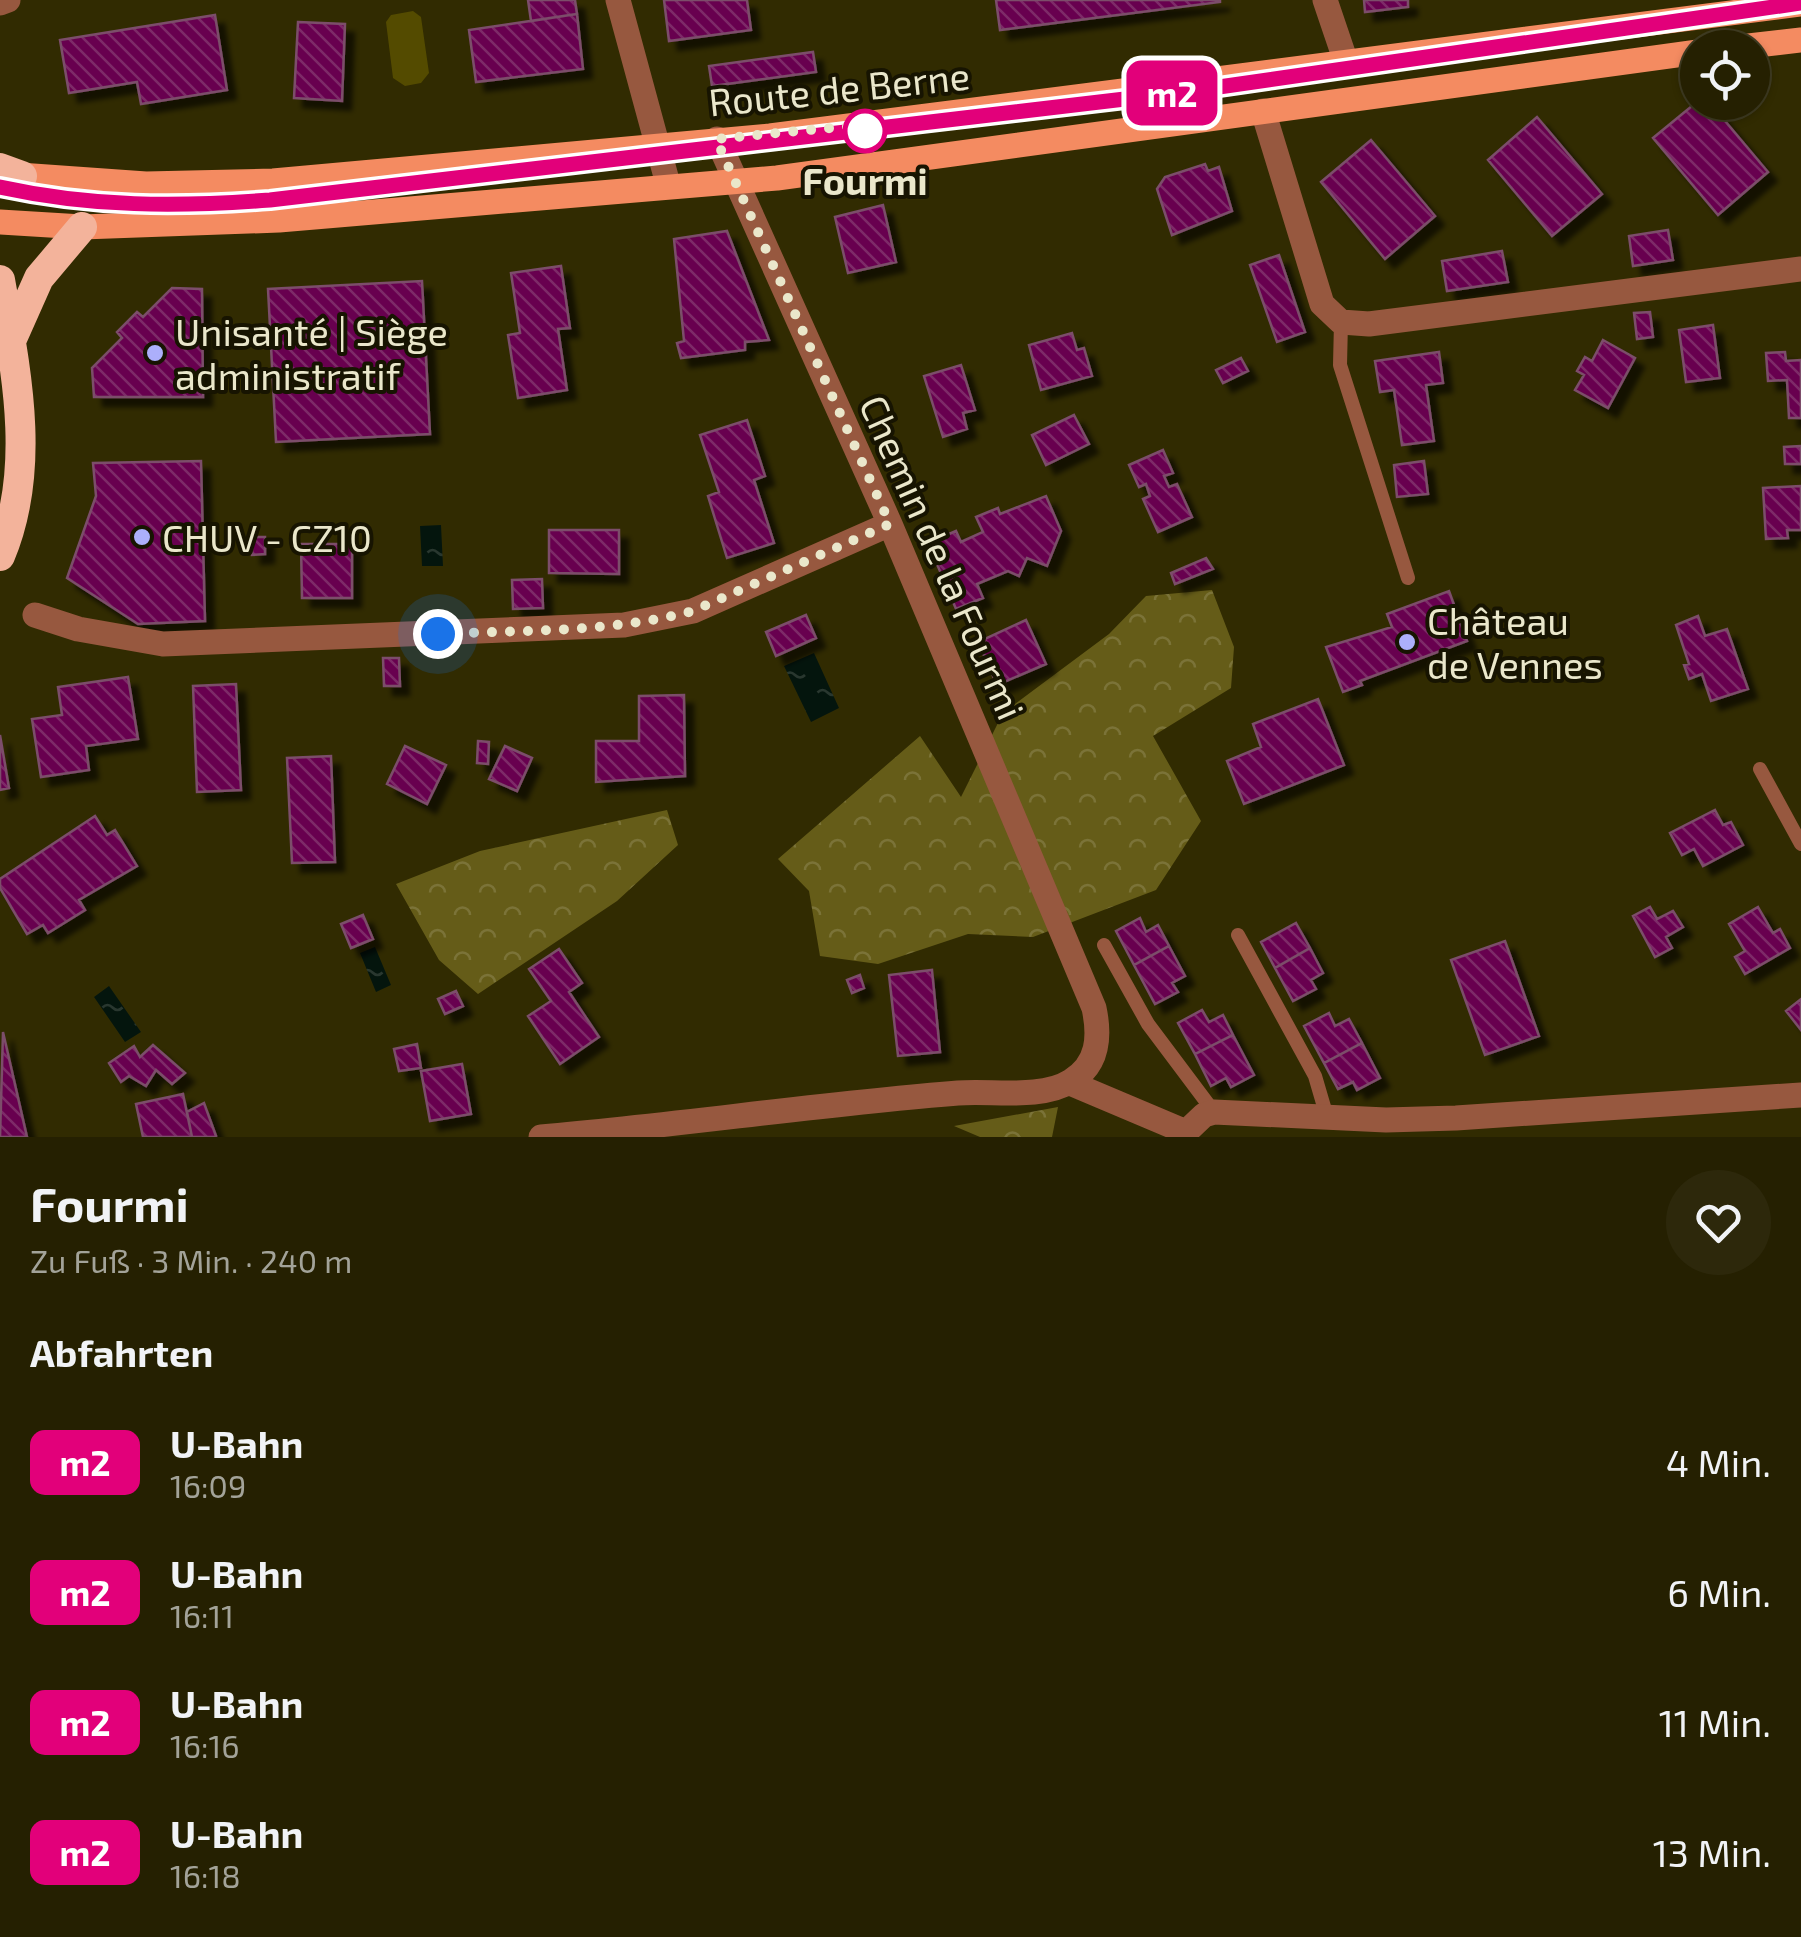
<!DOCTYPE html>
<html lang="de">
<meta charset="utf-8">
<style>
body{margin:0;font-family:"Exo 2",sans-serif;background:#2d280b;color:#f1f3f6;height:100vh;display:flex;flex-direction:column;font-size:38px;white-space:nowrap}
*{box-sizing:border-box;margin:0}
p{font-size:32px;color:#a3a399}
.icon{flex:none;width:55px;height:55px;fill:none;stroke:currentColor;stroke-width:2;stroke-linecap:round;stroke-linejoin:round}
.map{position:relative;height:1137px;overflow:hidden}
.sheet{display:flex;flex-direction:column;background:#252001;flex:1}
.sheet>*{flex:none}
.badge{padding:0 20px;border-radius:15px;font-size:35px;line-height:65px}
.fabs{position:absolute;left:1680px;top:30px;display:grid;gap:20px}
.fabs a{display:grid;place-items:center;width:90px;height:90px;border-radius:50%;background:#252001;box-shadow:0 2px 8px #0004,0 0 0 2px #423e23;font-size:50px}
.you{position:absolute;width:50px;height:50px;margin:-25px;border:8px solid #fff;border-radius:50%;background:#1a73e8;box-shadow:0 0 0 15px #1a73e833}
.map>.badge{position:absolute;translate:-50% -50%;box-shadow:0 0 0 5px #fff}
h2{padding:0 30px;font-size:38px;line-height:90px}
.round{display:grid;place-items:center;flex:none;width:105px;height:105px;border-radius:52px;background:#2d280b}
.head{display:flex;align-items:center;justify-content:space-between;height:170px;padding:0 30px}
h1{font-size:48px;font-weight:700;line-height:75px}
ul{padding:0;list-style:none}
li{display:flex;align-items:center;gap:30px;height:130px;padding:0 30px}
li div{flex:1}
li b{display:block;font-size:38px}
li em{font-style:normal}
li .badge{min-width:110px;font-weight:700;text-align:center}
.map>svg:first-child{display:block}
.forest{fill:url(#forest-crowns)}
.pitch{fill:#544b00}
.water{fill:url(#water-ripples)}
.building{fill:url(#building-back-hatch);stroke:#7b4d6a;stroke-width:2.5;filter:url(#shadow)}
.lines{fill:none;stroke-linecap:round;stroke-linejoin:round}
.lane{stroke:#97583f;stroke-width:14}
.street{stroke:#97583f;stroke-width:25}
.primary{stroke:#f48b61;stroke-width:25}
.highway{stroke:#f3b39b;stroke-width:30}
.line-casing{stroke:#fff;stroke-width:22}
.line{stroke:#e2007a;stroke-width:15}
.walk{stroke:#eae7cb;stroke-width:10;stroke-dasharray:0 18}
.stop-dot{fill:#fff;stroke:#e2007a;stroke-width:5}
.poi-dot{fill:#acaffb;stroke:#171401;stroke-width:4}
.labels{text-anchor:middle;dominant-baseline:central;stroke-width:8;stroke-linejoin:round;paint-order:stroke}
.street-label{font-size:38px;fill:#eae7cb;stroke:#171401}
.stop-label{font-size:38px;font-weight:bold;fill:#eae7cb;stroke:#171401}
.poi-label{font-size:38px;fill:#eae7cb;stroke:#171401;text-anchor:start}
</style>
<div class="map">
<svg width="1801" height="1137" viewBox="0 0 1801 1137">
<defs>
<pattern id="forest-crowns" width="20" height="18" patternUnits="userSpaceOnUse" patternTransform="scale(2.5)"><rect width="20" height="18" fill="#655c18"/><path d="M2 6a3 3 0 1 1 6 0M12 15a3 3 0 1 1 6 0" fill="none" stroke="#7b7338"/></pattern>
<pattern id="water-ripples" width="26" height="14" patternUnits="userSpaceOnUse" patternTransform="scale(2.5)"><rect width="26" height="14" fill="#04150d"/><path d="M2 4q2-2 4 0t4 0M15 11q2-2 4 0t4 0" fill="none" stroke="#29372f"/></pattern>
<pattern id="building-back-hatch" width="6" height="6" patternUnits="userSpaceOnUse" patternTransform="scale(2.5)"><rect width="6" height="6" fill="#68064f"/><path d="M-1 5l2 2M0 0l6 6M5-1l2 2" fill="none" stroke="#7e2a67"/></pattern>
<filter id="shadow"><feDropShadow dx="9" dy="9" stdDeviation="2.5" flood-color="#0009"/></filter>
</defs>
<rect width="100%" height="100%" fill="#312b01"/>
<path class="forest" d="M 1212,590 L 1234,647 L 1231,688 L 1153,736 L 1201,821 L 1156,890 L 1033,937 L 968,934 L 878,964 L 820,956 L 809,891 L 778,859 L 920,736 L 961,797 L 1003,713 L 1109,634 L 1146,596 Z
M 667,810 L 678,845 L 617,901 L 478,994 L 439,960 L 396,884 L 480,851 Z
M 1058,1107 L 1052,1137 L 980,1137 L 954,1126 Z"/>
<path class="pitch" d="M 413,11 L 421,17 L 429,73 L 421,83 L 405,86 L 393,78 L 386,22 L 391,15 Z"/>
<path class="water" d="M 441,525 L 443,566 L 422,566 L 420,526 Z
M 814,653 L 839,708 L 811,722 L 784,666 Z
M 375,947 L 391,985 L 376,992 L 360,953 Z
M 109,986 L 141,1032 L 125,1042 L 94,997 Z"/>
<path class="building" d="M 528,0 L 575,0 L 577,14 L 531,21 Z
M 664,0 L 747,0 L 751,30 L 669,41 Z
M 996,0 L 1220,0 L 1220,2 L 1000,30 Z
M 1364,0 L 1408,0 L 1408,7 L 1365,12 Z
M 577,14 L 583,69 L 476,82 L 469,30 Z
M 215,15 L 227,90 L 141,104 L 137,82 L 69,93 L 60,40 Z
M 298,22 L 345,24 L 342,101 L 294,98 Z
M 813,52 L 816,72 L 712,86 L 709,66 Z
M 1698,101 L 1709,102 L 1768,172 L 1718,215 L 1653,138 Z
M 1537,117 L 1602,194 L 1552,236 L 1488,160 Z
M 1371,140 L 1435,216 L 1385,259 L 1321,182 Z
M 1205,164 L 1208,171 L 1219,167 L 1232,211 L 1172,235 L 1157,189 L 1165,177 Z
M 883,205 L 896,262 L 848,273 L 835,217 Z
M 1668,230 L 1673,260 L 1633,266 L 1629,236 Z
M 727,231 L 769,340 L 745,342 L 745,350 L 681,358 L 677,343 L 684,341 L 674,239 Z
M 1502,251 L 1508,282 L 1447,291 L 1442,261 Z
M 1279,255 L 1305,332 L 1277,342 L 1250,265 Z
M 561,266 L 570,328 L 558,329 L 567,390 L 518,398 L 508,335 L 520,333 L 511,273 Z
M 422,281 L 430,434 L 276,442 L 268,289 Z
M 172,288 L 202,289 L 203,397 L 94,397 L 92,368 L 122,338 L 117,332 L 137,312 L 143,317 Z
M 1650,312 L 1653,337 L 1637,339 L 1634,313 Z
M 1713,325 L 1720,378 L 1686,382 L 1679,330 Z
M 1072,333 L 1077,350 L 1084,348 L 1092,376 L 1041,390 L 1029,345 Z
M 1603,340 L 1635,358 L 1608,408 L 1575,390 L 1584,375 L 1577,371 L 1585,357 L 1592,361 Z
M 1439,352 L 1443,383 L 1426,385 L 1434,441 L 1402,445 L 1394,390 L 1380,392 L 1375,361 Z
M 1785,352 L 1786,361 L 1801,360 L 1801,418 L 1789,418 L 1787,380 L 1768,381 L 1766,353 Z
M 1241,358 L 1248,371 L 1223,383 L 1216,370 Z
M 961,365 L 975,410 L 963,413 L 967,429 L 943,437 L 924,376 Z
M 1074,415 L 1089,444 L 1046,465 L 1032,435 Z
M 747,420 L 765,476 L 754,480 L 774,543 L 727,558 L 708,496 L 719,492 L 700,435 Z
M 1801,446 L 1801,464 L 1785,464 L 1784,447 Z
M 1163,450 L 1173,473 L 1164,476 L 1169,487 L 1177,484 L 1192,517 L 1158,532 L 1143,499 L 1150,496 L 1146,484 L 1139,487 L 1129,465 Z
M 201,461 L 205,621 L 138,624 L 67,578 L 96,496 L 93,463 Z
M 1424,461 L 1428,494 L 1397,497 L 1394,465 Z
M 1801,486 L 1801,530 L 1787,530 L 1788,538 L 1766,539 L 1763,488 Z
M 1046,496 L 1061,531 L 1047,566 L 1027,558 L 1019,576 L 1008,571 L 977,584 L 983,598 L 956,609 L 928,543 L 956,531 L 961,542 L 983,532 L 976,517 L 998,508 L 1000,514 Z
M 549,530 L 619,530 L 619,574 L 549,573 Z
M 252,537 L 265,537 L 265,554 L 252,555 Z
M 301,544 L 352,544 L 352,598 L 302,598 Z
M 1206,558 L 1213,569 L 1175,584 L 1171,573 Z
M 542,579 L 543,608 L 513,609 L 512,580 Z
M 1449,591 L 1467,641 L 1360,681 L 1362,685 L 1343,692 L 1326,647 L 1392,627 L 1387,614 Z
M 806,615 L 816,638 L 776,656 L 766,632 Z
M 1698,616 L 1705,636 L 1727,629 L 1748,689 L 1711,701 L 1702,674 L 1689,679 L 1684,665 L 1689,664 L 1676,625 Z
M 1026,620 L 1046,664 L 997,685 L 978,642 Z
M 383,658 L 399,658 L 400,686 L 384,686 Z
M 128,677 L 138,739 L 86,746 L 89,770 L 41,777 L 32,719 L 62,715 L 58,687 Z
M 236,684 L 241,790 L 197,792 L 193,686 Z
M 684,695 L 685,776 L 596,782 L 596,741 L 639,741 L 639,696 Z
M 1318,699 L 1344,765 L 1244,804 L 1227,761 L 1261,747 L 1253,724 Z
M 0,735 L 9,788 L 0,790 Z
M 478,741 L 489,742 L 488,764 L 477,763 Z
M 405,746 L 446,765 L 427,804 L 387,784 Z
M 505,746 L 532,758 L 517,791 L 489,779 Z
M 331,756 L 335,862 L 292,863 L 287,758 Z
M 1715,810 L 1723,825 L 1731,822 L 1743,845 L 1703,866 L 1694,849 L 1682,855 L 1670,833 Z
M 95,816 L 107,835 L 115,830 L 137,866 L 79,900 L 85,910 L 48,933 L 43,925 L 27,934 L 0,888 L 0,879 Z
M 1650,907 L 1657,919 L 1673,911 L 1683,927 L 1666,937 L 1672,948 L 1655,957 L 1633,916 Z
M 1758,907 L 1773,933 L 1780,929 L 1790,948 L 1745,974 L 1735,957 L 1745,951 L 1729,924 Z
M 363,915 L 373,939 L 351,948 L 341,924 Z
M 1140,918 L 1146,932 L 1158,925 L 1169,946 L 1134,965 L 1116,931 Z
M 1296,923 L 1310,948 L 1275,968 L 1261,942 Z
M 1505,941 L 1539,1036 L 1485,1055 L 1451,960 Z
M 1169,946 L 1185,976 L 1172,983 L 1178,992 L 1155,1004 L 1134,965 Z
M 1310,948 L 1323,973 L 1311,980 L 1316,989 L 1293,1001 L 1275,968 Z
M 559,949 L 582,983 L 569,992 L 599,1037 L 560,1064 L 528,1016 L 551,1001 L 529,969 Z
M 932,970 L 940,1052 L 898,1056 L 889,975 Z
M 860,975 L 864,988 L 852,993 L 847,980 Z
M 456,991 L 463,1006 L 445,1014 L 438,999 Z
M 1801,999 L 1801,1030 L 1786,1011 Z
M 1202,1010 L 1209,1022 L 1223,1015 L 1233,1035 L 1195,1054 L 1178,1023 Z
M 1329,1013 L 1335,1026 L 1349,1019 L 1362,1043 L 1324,1063 L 1304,1026 Z
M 3,1032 L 27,1137 L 0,1137 Z
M 1233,1035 L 1254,1075 L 1231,1087 L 1226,1078 L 1211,1086 L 1195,1054 Z
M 1362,1043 L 1380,1078 L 1357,1090 L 1353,1082 L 1338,1089 L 1324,1063 Z
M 417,1044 L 421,1068 L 399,1071 L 394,1049 Z
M 153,1045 L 185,1073 L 172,1084 L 156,1070 L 146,1086 L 129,1076 L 121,1082 L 109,1063 L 134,1046 L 140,1057 Z
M 462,1064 L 471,1114 L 430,1121 L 421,1071 Z
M 183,1094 L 192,1137 L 143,1137 L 136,1104 Z
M 204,1103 L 216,1136 L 215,1137 L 192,1137 L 187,1112 Z"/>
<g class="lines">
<path class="lane" d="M 1341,322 L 1340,365 L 1408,578
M 1760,769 L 1801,844
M 1238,935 L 1315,1076 L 1327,1117
M 1104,945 L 1148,1024 L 1214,1112"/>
<path class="street" d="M 618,0 L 668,184
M 1325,0 L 1346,62
M 0,3 L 8,0
M 1263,111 L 1322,304 L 1341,322 L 1369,324 L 1801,269
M 35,615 L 78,629 L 163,644 L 624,625 L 693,611 L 890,524
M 1070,1083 L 1186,1132
M 1186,1132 L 1204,1115 L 1214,1112 L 1386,1120 L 1456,1118 L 1801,1095
M 541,1137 C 680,1125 819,1104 958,1093 C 991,1090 1041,1100 1071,1081 C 1099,1064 1100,1036 1094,1008 L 890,524 L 717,139"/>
<path class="primary" d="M 1731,48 L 1801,40
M 5,174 L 146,184 L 273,181 L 770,136 L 1801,4
M 0,222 L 82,227 L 279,220 L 777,178 L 1698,52"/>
<path class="highway" d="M 0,168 L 22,176
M 0,280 C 16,370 37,468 0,556
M 11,341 L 39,278 L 82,227"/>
</g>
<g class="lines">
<defs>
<path id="line" d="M 0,187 C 91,207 177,207 270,200 L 1184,92 L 1801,3"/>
</defs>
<use href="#line" class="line-casing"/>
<use href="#line" class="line"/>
<path class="walk" d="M 438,634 C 523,630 610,633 693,611 L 890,524 L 716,139 L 872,124 L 865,131"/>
</g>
<circle class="stop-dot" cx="865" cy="131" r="20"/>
<g class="poi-dot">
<circle cx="155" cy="353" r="10"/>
<circle cx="142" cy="537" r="10"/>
<circle cx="1407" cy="642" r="10"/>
</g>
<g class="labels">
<g class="street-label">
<text transform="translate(839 88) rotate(-6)">Route de Berne</text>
<text transform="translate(943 557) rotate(66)">Chemin de la Fourmi</text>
</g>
<g class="stop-label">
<text x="865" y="180">Fourmi</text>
</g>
<g class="poi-label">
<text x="175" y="331">Unisanté | Siège<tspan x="175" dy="44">administratif</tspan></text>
<text x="162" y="537">CHUV - CZ10</text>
<text x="1427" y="620">Château<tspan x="1427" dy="44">de Vennes</tspan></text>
</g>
</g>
</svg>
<div class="fabs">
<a><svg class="icon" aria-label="locate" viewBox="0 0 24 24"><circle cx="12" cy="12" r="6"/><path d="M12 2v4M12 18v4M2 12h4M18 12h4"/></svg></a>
</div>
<div class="you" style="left:438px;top:634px"></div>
<b class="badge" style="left:1172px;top:93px;background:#e2007a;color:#fff">m2</b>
</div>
<section class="sheet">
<div class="head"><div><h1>Fourmi</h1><p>Zu Fuß · 3 Min. · 240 m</p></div><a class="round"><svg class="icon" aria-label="heart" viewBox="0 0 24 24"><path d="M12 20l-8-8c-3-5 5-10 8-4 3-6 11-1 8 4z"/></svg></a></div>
<h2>Abfahrten</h2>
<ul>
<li><span class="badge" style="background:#e2007a;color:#fff">m2</span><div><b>U-Bahn</b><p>16:09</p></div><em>4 Min.</em></li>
<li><span class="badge" style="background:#e2007a;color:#fff">m2</span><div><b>U-Bahn</b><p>16:11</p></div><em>6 Min.</em></li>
<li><span class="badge" style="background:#e2007a;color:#fff">m2</span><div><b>U-Bahn</b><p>16:16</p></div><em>11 Min.</em></li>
<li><span class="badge" style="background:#e2007a;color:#fff">m2</span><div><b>U-Bahn</b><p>16:18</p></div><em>13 Min.</em></li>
</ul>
</section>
